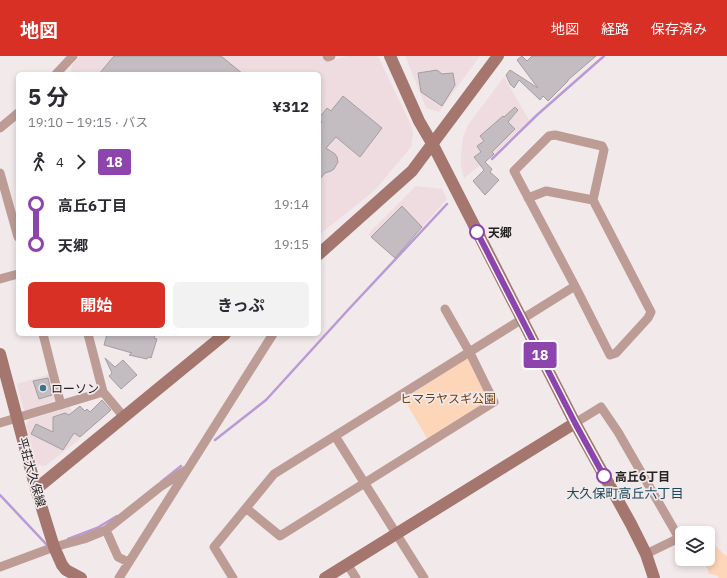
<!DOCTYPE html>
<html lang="ja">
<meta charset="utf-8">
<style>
body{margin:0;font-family:"IBM Plex Sans","Noto Sans JP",sans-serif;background:#f2f2f3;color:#2b2b33;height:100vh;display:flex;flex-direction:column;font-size:15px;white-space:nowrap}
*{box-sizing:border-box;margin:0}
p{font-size:13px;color:#7c7c81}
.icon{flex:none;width:22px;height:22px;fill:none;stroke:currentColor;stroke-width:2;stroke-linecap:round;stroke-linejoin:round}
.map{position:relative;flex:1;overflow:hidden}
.details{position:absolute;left:16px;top:16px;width:305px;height:264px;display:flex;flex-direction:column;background:#fff;border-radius:6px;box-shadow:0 2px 6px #0003}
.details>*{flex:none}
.badge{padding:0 8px;border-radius:3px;font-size:14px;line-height:26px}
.buttons{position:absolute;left:675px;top:470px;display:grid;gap:8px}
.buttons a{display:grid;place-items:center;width:40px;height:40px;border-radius:6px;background:#fff;box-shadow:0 2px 6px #0003;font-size:20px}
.map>.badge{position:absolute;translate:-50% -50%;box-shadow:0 0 0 2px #fff}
.legs{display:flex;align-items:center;gap:6px;height:44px;padding:0 12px;font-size:13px}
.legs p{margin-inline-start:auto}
.summary{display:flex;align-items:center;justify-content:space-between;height:68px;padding:0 12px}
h1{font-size:22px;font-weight:700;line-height:30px}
.button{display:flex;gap:8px;margin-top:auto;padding:8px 12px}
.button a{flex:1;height:46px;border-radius:6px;background:#d93025;color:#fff;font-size:16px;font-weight:700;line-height:46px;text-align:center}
.button a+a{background:#f2f2f3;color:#2b2b33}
ul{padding:0 12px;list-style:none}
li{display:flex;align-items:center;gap:14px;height:40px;font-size:15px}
li i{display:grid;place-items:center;width:6px;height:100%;margin:0 5px;background:currentColor}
li i::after{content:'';width:10px;height:10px;margin:-5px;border:3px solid;border-radius:50%;background:#fff}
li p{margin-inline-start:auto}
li:first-child i{background:linear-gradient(#0000 50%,currentColor 0)}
li:last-child i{background:linear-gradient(currentColor 50%,#0000 0)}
header{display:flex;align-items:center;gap:24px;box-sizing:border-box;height:56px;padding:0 20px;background:#d93025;color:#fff}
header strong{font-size:19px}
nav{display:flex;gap:22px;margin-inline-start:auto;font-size:14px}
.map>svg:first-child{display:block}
.built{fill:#eedce0}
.green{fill:#fdd5b8}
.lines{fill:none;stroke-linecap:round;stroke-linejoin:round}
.stream{stroke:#b99ad5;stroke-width:2.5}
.building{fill:#c3bcc1;stroke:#a49ea2}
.street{stroke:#bd9c96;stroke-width:9}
.secondary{stroke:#a4766d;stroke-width:12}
.line-1-casing{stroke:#fff;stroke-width:9}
.line-1{stroke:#8e44ad;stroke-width:6}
.stop-1-dot{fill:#fff;stroke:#8e44ad;stroke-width:2}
.poi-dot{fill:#39758c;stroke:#f2e9eb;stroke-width:1.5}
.labels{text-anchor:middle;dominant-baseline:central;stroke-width:3.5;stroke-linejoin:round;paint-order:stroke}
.stop-label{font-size:12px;font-weight:bold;fill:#242121;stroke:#f2e9eb;text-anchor:start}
.poi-label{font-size:12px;fill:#242121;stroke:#f2e9eb;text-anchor:start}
.park-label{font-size:12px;fill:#75400c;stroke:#f2e9eb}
.street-label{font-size:12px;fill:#242121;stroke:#f2e9eb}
.neighbourhood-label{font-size:13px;fill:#17495a;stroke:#f2e9eb}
</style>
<header>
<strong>地図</strong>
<nav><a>地図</a><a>経路</a><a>保存済み</a></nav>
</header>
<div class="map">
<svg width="727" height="522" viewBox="0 0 727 522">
<rect width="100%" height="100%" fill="#f2e9eb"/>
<path class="built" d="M 80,0 L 320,0 L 328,6 L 347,0 L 378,0 L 411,69 L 413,77 L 411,91 L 375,134 L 319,179 L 319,18 L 72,18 L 71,14 L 72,9 Z
M 405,0 L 480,0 L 439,56 L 426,52 Z
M 504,21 L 529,64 L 495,97 L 479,81 L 495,98 L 464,122 L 461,110 L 461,99 L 463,81 L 468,69 Z
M 416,130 L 442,133 L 447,143 L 395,202 L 368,178 Z
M 50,318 L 56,344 L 27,356 L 24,354 L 17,328 Z
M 70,350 L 80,383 L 45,410 L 37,409 L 26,369 L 29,364 Z"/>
<path class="green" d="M 466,302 L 470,303 L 489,345 L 428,384 L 404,343 Z
M 708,482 C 716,488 719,495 727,500 L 727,522 L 719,522 L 716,519 L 709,518 L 704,503 L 708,503 Z"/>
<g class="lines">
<path class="stream" d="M 492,103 L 537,59 L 604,0
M 215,384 L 266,344 L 348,254 L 447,148
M 161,426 L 181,410
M 0,439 L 47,489
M 68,483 L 97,472 L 117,460"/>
</g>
<path class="building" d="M 114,0 L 221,0 L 243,18 L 99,18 Z
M 522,0 L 527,5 L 532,0 L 596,0 L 568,24 L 568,25 L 548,45 L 543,40 L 540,44 L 519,24 L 514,32 L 510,28 L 506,19 L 510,14 L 538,32 L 517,4 Z
M 437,14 L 442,18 L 453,17 L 455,29 L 442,50 L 421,36 L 418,17 Z
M 343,40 L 382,72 L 360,101 L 336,81 L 326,92 L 335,98 L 337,101 L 338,106 L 334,113 L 331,115 L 325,117 L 319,124 L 319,69 L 322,66 L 319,62 L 327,52 L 331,55 Z
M 515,51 L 518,54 L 508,66 L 515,73 L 492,96 L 494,98 L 485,106 L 492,113 L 490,116 L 499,124 L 485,139 L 473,125 L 484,114 L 474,101 L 481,96 L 477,90 L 484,85 L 480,80 L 503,60 L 504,61 Z
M 402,150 L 422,171 L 395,202 L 371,181 Z
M 107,278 L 156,278 L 154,282 L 157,283 L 151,302 L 148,301 L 147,303 L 129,299 L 132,297 L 104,289 Z
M 105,302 L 115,311 L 123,304 L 137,319 L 121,333 L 109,320 L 112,317 Z
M 48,322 L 52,339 L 39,343 L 33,325 Z
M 102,344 L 111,354 L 80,381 L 74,377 L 63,394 L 31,378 L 36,368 L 53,376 L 53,361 L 65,357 L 69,359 L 80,350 L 85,355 L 87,353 L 90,356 Z"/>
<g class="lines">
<path class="street" d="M 327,0 L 328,1 L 331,0
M 56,18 L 73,0
M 0,72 L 18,57
M 0,117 L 18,181
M 528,142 L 546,135 L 593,144
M 0,223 L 18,218
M 43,278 L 61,349
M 88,278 L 103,336 L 124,361
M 0,367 L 103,336
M 575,367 L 601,351 L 618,376 L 679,482 L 646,498
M 335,380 L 424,522
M 246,452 L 280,480 L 494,346 L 470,297 L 445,253
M 106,474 L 118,501 L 128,506
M 347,508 L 356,522
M 0,511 L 54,491 L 84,483 L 106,474 L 160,431 L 186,414
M 119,522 L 273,278
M 233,522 L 214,491 L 274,418 L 575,230 L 514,115 L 549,80 L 555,79 L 602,90 L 604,94 L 593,144 L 651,256 L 648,262 L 616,297 L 610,299 L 575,230"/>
<path class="secondary" d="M 390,0 L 419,65 L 433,89 L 575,367 L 631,468 L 646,498 L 654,522
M 319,198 L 412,115 L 498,0
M 0,298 L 36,433 L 54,491 L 62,509 L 66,514 L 81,522
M 36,433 L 225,278
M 325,522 L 575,367"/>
</g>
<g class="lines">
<defs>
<path id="line-1" d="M 477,176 L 575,367 L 604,420"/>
</defs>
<use href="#line-1" class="line-1-casing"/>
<use href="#line-1" class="line-1"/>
</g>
<g class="stop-1-dot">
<circle cx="477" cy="176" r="7"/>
<circle cx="604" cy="420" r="7"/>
</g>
<circle class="poi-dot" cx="43" cy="332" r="4"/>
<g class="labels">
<g class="stop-label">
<text x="488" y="176">天郷</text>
<text x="615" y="420">高丘6丁目</text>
</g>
<g class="poi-label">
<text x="51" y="332">ローソン</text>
</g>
<g class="park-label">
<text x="448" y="342">ヒマラヤスギ公園</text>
</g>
<g class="street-label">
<text transform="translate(32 416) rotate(74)">平荘大久保線</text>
</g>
<g class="neighbourhood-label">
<text x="625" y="437">大久保町高丘六丁目</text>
</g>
</g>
</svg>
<div class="buttons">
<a><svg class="icon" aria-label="layers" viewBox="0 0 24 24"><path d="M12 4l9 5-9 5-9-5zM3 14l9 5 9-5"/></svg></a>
</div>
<b class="badge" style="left:540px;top:299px;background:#8e44ad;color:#fff">18</b>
<section class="details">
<div class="summary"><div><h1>5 分</h1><p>19:10 – 19:15 · バス</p></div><b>¥312</b></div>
<div class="legs"><svg class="icon" aria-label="walk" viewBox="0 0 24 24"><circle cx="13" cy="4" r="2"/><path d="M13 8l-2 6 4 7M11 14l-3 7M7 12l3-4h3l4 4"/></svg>4<svg class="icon" aria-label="forward" viewBox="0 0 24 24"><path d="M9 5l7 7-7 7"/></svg><b class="badge" style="background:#8e44ad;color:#fff">18</b></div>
<ul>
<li><i style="color:#8e44ad"></i><b>高丘6丁目</b><p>19:14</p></li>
<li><i style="color:#8e44ad"></i><b>天郷</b><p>19:15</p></li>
</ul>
<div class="button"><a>開始</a><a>きっぷ</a></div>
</section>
</div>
